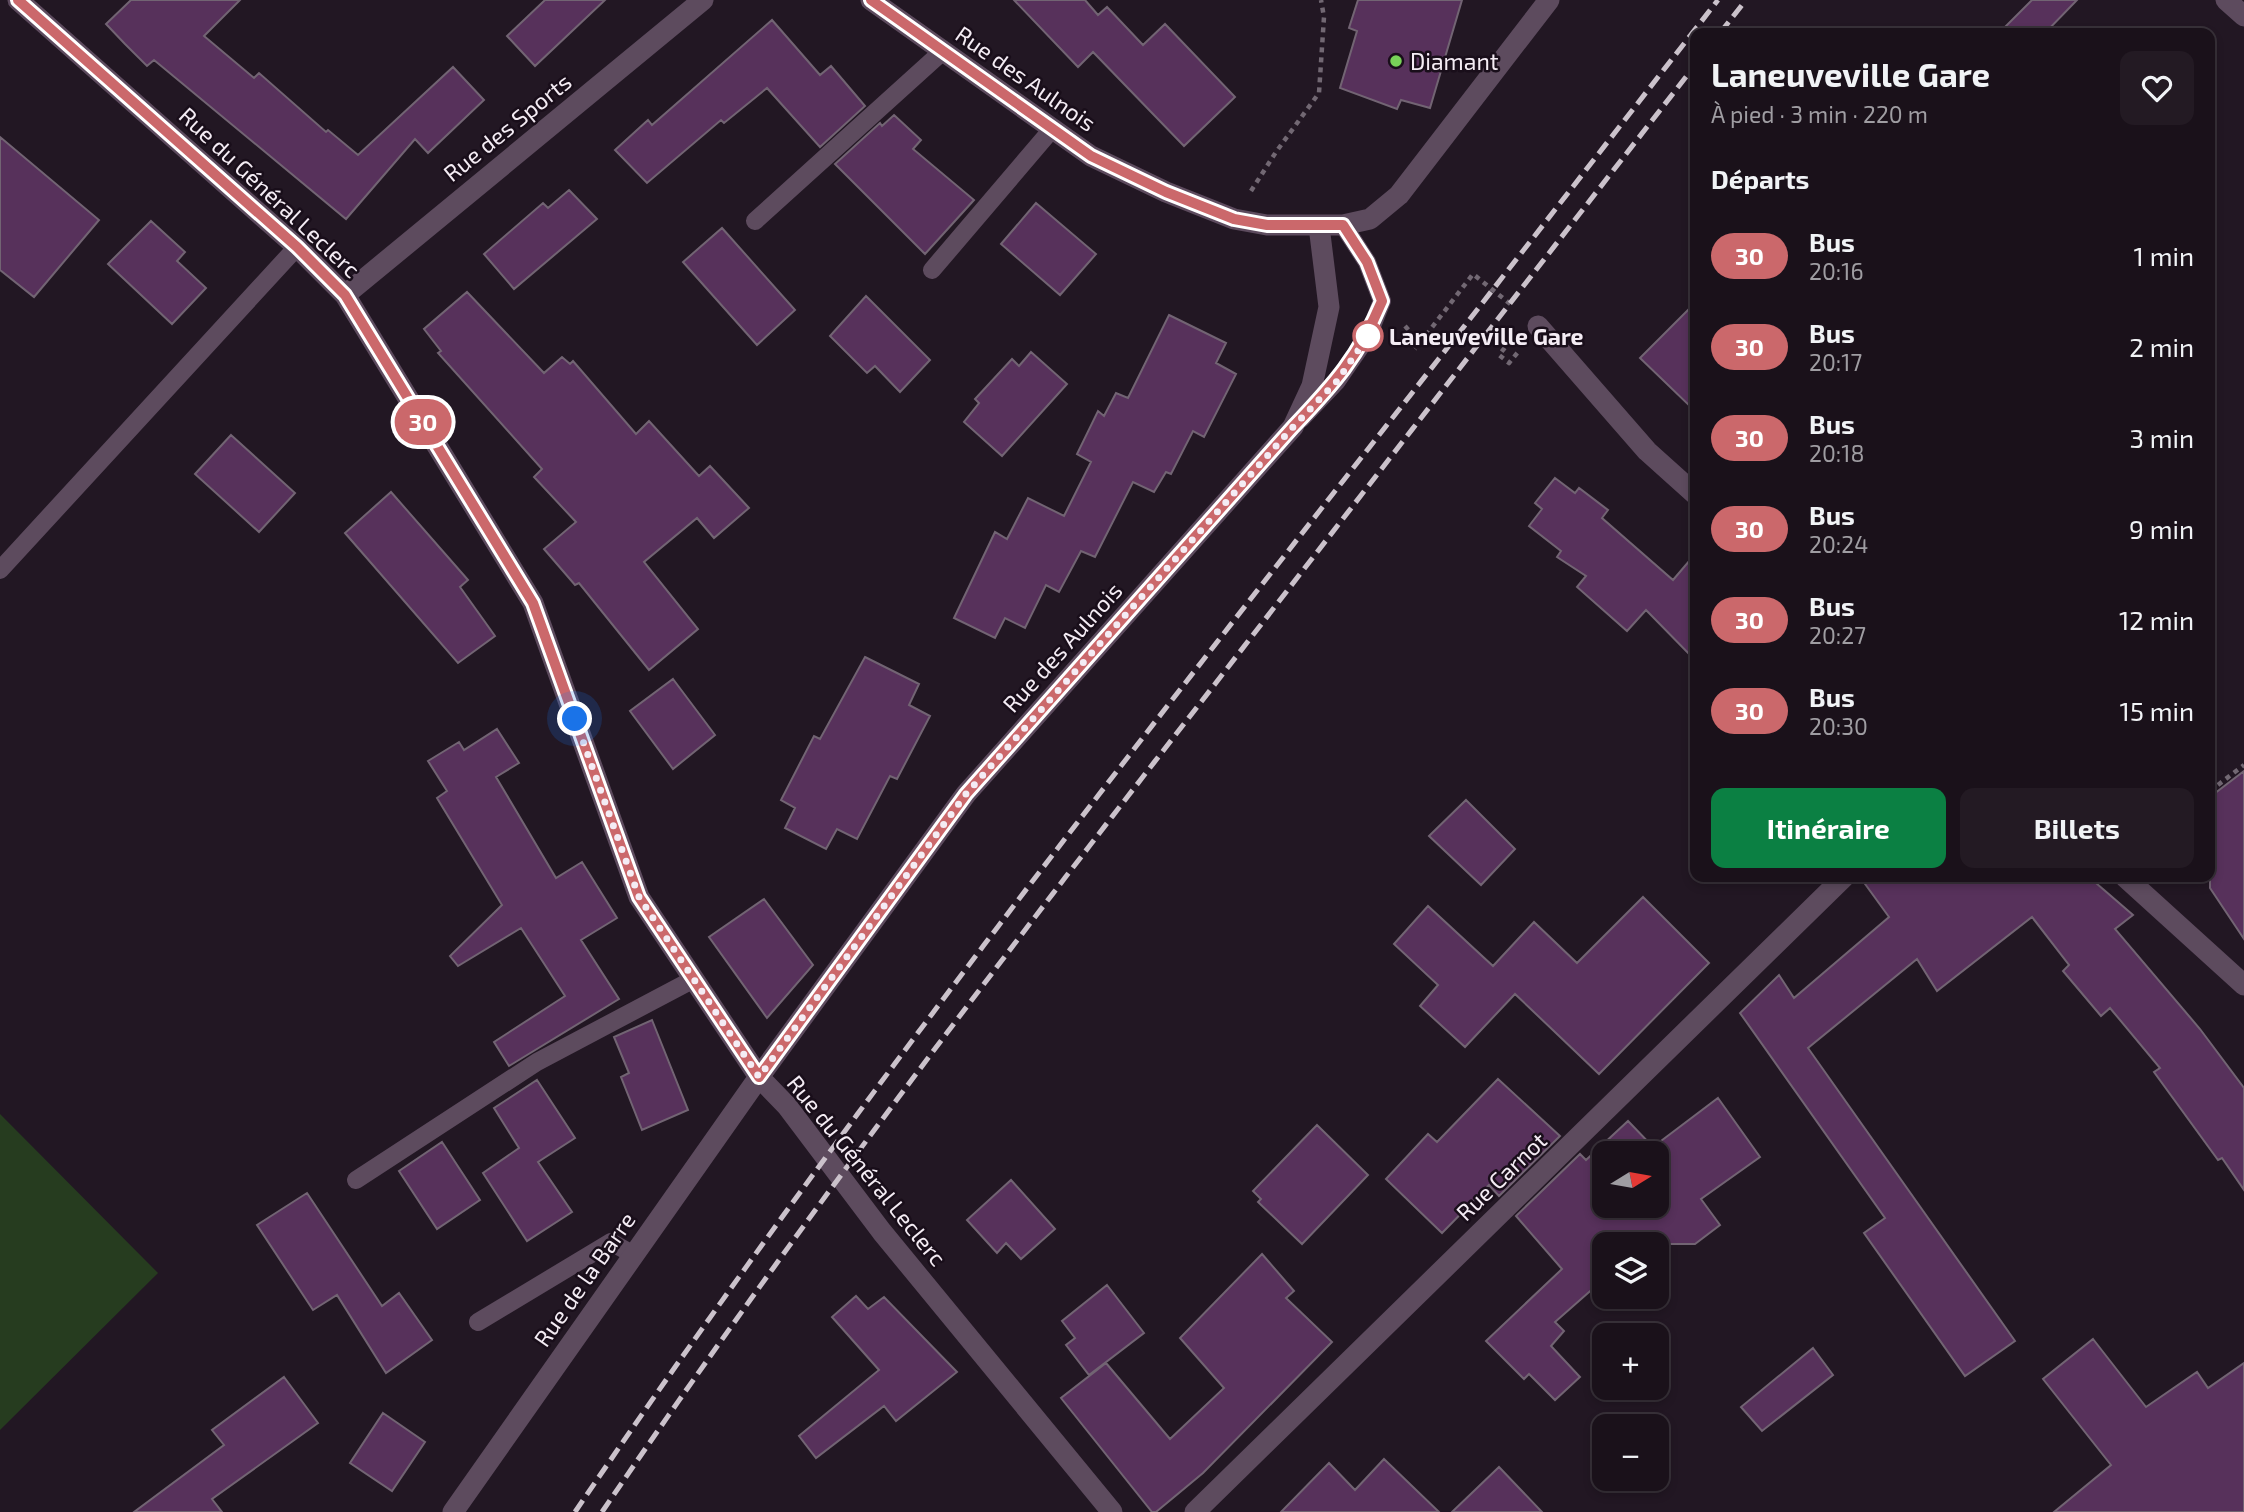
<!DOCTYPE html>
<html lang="fr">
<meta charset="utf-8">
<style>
body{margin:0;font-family:"Exo 2",sans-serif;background:#231a23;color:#f1f3f6;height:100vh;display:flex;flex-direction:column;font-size:26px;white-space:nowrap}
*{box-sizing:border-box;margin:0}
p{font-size:23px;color:#9f9da2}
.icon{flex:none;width:38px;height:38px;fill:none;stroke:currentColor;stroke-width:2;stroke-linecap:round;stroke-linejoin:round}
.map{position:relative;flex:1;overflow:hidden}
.drawer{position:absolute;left:1690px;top:28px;width:525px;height:854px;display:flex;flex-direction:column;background:#1a111a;border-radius:14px;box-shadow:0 4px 10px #0003,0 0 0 2px #383139}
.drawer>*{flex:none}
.badge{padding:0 14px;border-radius:23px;font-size:24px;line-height:46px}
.needle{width:46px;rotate:79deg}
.controls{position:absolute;left:1592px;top:1141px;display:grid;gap:14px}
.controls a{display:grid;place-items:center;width:77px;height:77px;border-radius:14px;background:#1a111a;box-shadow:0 4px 10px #0003,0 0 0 2px #383139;font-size:35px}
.you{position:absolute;width:35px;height:35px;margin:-18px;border:5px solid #fff;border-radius:50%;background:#1a73e8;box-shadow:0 0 0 10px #1a73e833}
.map>.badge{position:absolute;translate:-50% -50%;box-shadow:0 0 0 4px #fff}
h2{padding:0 21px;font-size:26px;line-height:63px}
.round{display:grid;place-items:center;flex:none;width:74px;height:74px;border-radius:14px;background:#231a23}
.head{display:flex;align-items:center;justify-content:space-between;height:119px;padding:0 21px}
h1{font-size:33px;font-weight:700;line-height:52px}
.cta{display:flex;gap:14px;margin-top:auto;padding:14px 21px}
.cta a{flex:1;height:80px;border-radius:14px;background:#0b8043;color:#fff;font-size:28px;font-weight:700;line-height:80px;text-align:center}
.cta a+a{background:#231a23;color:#f1f3f6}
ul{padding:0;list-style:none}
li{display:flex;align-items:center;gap:21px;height:91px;padding:0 21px}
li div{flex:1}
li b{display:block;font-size:26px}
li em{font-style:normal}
li .badge{min-width:77px;font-weight:700;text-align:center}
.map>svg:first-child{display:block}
.green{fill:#263c1f}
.building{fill:#57315b;stroke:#726473;stroke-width:2;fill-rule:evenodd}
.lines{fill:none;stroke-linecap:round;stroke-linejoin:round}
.path{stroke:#726873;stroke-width:4.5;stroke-dasharray:5 5;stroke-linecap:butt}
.lane{stroke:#5d4b5e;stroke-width:18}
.street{stroke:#5d4b5e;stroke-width:21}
.rail{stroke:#cbc2cb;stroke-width:5;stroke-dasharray:14 7;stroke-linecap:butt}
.line-casing{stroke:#fff;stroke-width:16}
.line{stroke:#cb686b;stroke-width:10}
.walk{stroke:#f4ecf4;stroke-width:7;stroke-dasharray:0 12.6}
.poi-dot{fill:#78d158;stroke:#190e1a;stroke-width:2.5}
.stop-dot{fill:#fff;stroke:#cb686b;stroke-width:3.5}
.labels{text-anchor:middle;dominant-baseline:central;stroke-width:5;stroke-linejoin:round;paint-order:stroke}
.poi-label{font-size:23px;fill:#f4ecf4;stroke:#190e1a;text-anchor:start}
.street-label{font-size:23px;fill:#f4ecf4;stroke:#190e1a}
.stop-label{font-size:23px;font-weight:bold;fill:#f4ecf4;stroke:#190e1a;text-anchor:start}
</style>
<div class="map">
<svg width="2244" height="1512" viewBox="0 0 2244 1512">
<rect width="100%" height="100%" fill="#221723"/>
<path class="green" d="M 0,1114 L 158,1273 L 0,1430 Z"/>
<path class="building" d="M 131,0 L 240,0 L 204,36 L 254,78 L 259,73 L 326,132 L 328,130 L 358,155 L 453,67 L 484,100 L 428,153 L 415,139 L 346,219 L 154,60 L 147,66 L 125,44 L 106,24 Z
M 545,0 L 605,0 L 535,66 L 507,36 Z
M 1014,0 L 1085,0 L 1098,15 L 1107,7 L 1143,45 L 1165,24 L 1235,97 L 1184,146 L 1093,52 L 1078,67 Z
M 1358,0 L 1462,0 L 1430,108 L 1401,100 L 1397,109 L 1340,88 L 1357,31 L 1349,28 Z
M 2032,0 L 2077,0 L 2045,33 L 1999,33 Z
M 772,20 L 820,75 L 831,66 L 865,106 L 820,147 L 767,88 L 724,123 L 721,120 L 647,183 L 615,150 L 648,120 L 652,125 Z
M 894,115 L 921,140 L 913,149 L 974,200 L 925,254 L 835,164 L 880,123 L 882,126 Z
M 0,137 L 99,220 L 34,297 L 0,270 Z
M 569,190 L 597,219 L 514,289 L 484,254 L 543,203 L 548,208 Z
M 1036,203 L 1096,254 L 1060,295 L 1001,244 Z
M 151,221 L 185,252 L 177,261 L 206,288 L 172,324 L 108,264 Z
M 722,228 L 795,310 L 757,345 L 683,262 Z
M 467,292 L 544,373 L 562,357 L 570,364 L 573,361 L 636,434 L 649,421 L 699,476 L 710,466 L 749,508 L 714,538 L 697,518 L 644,562 L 698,629 L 649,670 L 579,583 L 575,585 L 544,549 L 576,522 L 534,477 L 542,469 L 438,353 L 441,351 L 424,329 Z
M 866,296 L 930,360 L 900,392 L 875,366 L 867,373 L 830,336 Z
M 1696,302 L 1696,412 L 1640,358 Z
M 1169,315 L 1226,343 L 1216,363 L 1236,374 L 1204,437 L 1193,431 L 1171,474 L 1166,472 L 1154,492 L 1133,482 L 1095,557 L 1081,551 L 1059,592 L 1046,585 L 1025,628 L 1005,618 L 995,638 L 954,618 L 995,532 L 1007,539 L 1028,498 L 1064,516 L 1091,462 L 1077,454 L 1098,411 L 1104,416 L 1116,393 L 1128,398 Z
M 1031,352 L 1067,384 L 1002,456 L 964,422 L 979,403 L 975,399 L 1012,359 L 1019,366 Z
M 231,435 L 295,493 L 259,532 L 195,474 Z
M 1555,478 L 1575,493 L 1579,488 L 1608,510 L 1602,518 L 1673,580 L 1696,553 L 1696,661 L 1646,610 L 1627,631 L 1577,587 L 1586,576 L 1557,557 L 1561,551 L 1529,526 L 1542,509 L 1535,503 Z
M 391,492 L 468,580 L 460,587 L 495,636 L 458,663 L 345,533 Z
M 865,657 L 919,684 L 909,705 L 930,716 L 897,779 L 890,776 L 857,839 L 837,829 L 826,849 L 785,828 L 795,808 L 781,800 L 814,736 L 820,739 Z
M 673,679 L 715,735 L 673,769 L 630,711 Z
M 497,729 L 519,763 L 496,777 L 556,878 L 582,862 L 617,918 L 581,940 L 619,999 L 509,1066 L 494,1042 L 565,996 L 521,928 L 458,966 L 450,956 L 502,905 L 437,798 L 447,791 L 428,761 L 459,742 L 464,750 Z
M 2244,771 L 2244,939 L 2210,888 L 2210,797 Z
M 1466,800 L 1515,849 L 1481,885 L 1429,836 Z
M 1860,877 L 2089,877 L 2133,915 L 2115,929 L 2200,1029 L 2244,1088 L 2244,1190 L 2222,1158 L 2218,1160 L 2154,1072 L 2160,1068 L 2110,1008 L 2101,1016 L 2063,971 L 2069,965 L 2032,917 L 1937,991 L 1917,959 L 1808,1048 L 2015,1341 L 1965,1376 L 1864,1233 L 1885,1218 L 1740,1013 L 1779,975 L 1794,998 L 1889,917 Z
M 1643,897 L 1709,963 L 1599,1074 L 1515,994 L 1465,1047 L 1420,1006 L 1438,985 L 1394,944 L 1428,906 L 1493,966 L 1534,922 L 1577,963 Z
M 764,899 L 813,965 L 767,1018 L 709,937 Z
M 652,1020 L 688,1110 L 642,1130 L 621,1077 L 629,1073 L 614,1037 Z
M 1498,1079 L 1560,1136 L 1499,1196 L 1489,1185 L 1442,1233 L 1386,1179 L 1428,1134 L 1437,1142 Z
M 537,1080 L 575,1138 L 538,1162 L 572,1212 L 527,1241 L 483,1173 L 519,1148 L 494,1108 Z
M 1718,1098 L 1760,1157 L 1701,1199 L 1720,1225 L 1695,1244 L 1598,1244 L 1605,1252 L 1605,1278 L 1555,1322 L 1564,1331 L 1551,1346 L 1580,1377 L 1555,1400 L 1529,1374 L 1524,1379 L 1486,1341 L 1562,1269 L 1516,1216 L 1580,1154 L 1586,1160 L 1628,1121 L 1653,1147 ZM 1605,1153 L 1657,1153 L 1657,1206 L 1605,1206 Z
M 1317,1125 L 1368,1175 L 1302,1244 L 1258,1202 L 1261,1199 L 1253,1191 Z
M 442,1142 L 480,1200 L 437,1229 L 399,1171 Z
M 1011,1180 L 1055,1229 L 1021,1259 L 1006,1243 L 997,1253 L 967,1220 Z
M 307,1193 L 382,1306 L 399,1293 L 432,1340 L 386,1373 L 337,1295 L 313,1310 L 257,1225 Z
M 1262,1254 L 1294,1291 L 1286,1298 L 1332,1342 L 1203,1473 L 1156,1512 L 1152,1512 L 1061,1398 L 1106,1363 L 1170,1439 L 1224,1388 L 1180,1338 Z
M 1107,1285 L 1144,1333 L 1089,1375 L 1066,1345 L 1075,1338 L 1062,1321 Z
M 856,1296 L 868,1309 L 884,1297 L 957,1372 L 896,1421 L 884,1406 L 816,1458 L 799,1436 L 879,1370 L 832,1317 Z
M 2093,1339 L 2146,1407 L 2197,1372 L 2208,1388 L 2244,1363 L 2244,1512 L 2054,1512 L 2111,1465 L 2043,1379 Z
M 1813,1348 L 1833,1375 L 1762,1431 L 1741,1407 Z
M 284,1377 L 318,1423 L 212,1499 L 222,1512 L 134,1512 L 224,1445 L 212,1430 Z
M 383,1413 L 425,1442 L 392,1491 L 350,1463 Z
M 1384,1459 L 1439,1512 L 1281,1512 L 1329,1463 L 1355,1490 Z
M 1499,1467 L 1542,1512 L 1452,1512 Z"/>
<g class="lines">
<path class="path" d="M 1251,191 L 1276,152 L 1319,93 L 1324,17 L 1321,0
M 1405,326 L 1420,343 L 1415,349
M 1511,340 L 1499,355 L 1509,363 L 1518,352
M 1420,343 L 1473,274 L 1514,307
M 2210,791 L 2244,765"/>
<path class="lane" d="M 755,221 L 943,51
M 932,270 L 1053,128
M 1301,419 L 1337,381 L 1368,336 L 1382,301 L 1367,262 L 1343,225
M 0,570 L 297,247
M 356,1180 L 537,1062 L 694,979
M 478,1322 L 611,1242 L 634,1255"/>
<path class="street" d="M 18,0 L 297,247 L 345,295 L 533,603 L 639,897 L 759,1077 L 787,1106 L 882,1232 L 1112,1512
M 871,0 L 1091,156 L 1166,192 L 1234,219 L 1267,225 L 1343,225 L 1370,219 L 1399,195 L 1549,0
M 2226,0 L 2244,16
M 345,295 L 703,0
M 1538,326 L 1647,451 L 1696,495
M 2125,877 L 2244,985
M 453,1512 L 759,1077 L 966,794 L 1293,427 L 1312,386 L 1329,307 L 1319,226
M 1195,1512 L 1844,877"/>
<path class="rail" d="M 1720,33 L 1746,0
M 575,1512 C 830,1136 1110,778 1390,421 C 1500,281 1609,140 1718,0
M 602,1512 C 795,1228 1004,955 1215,684 C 1375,477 1535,271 1696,64"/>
</g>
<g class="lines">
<defs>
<path id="line" d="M 18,0 L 297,247 L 345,295 L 533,603 L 639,897 L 759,1077 L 966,794 L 1293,427 C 1334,384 1359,356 1382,301 L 1367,262 L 1343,225 L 1267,225 L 1234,219 L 1166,192 L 1091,156 L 871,0"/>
</defs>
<use href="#line" class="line-casing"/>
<use href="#line" class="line"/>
<path class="walk" d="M 575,719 L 639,897 L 759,1077 L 966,794 L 1293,427 L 1337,381 L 1368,336"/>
</g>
<circle class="poi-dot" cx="1396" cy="61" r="7"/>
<circle class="stop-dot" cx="1368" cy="336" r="14"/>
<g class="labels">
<g class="poi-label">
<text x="1410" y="61">Diamant</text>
</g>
<g class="street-label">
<text transform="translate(1026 78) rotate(35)">Rue des Aulnois</text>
<text transform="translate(507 127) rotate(-39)">Rue des Sports</text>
<text transform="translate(270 192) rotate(43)">Rue du Général Leclerc</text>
<text transform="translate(1062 647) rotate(-48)">Rue des Aulnois</text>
<text transform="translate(867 1170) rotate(51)">Rue du Général Leclerc</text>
<text transform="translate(1501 1176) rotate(-44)">Rue Carnot</text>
<text transform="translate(584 1279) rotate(-55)">Rue de la Barre</text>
</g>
<g class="stop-label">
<text x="1389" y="336">Laneuveville Gare</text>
</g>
</g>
</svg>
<div class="controls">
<a><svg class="needle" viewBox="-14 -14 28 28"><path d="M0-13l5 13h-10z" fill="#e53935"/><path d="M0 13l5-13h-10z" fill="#9f9da2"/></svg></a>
<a><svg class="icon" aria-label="layers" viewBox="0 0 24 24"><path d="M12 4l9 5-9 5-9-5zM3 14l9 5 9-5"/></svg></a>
<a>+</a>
<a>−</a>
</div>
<div class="you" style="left:575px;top:719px"></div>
<b class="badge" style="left:423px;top:422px;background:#cb686b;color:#fff">30</b>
<section class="drawer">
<div class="head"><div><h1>Laneuveville Gare</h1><p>À pied · 3 min · 220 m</p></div><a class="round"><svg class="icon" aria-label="heart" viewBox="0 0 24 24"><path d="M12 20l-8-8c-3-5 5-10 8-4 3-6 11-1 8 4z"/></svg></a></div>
<h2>Départs</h2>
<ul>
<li><span class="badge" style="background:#cb686b;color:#fff">30</span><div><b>Bus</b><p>20:16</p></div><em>1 min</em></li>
<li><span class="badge" style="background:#cb686b;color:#fff">30</span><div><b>Bus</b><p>20:17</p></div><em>2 min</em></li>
<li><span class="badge" style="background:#cb686b;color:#fff">30</span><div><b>Bus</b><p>20:18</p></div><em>3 min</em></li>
<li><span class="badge" style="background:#cb686b;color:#fff">30</span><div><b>Bus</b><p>20:24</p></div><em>9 min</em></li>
<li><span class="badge" style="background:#cb686b;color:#fff">30</span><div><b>Bus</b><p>20:27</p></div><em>12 min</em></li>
<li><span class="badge" style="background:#cb686b;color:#fff">30</span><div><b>Bus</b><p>20:30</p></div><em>15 min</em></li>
</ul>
<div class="cta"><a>Itinéraire</a><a>Billets</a></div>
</section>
</div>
